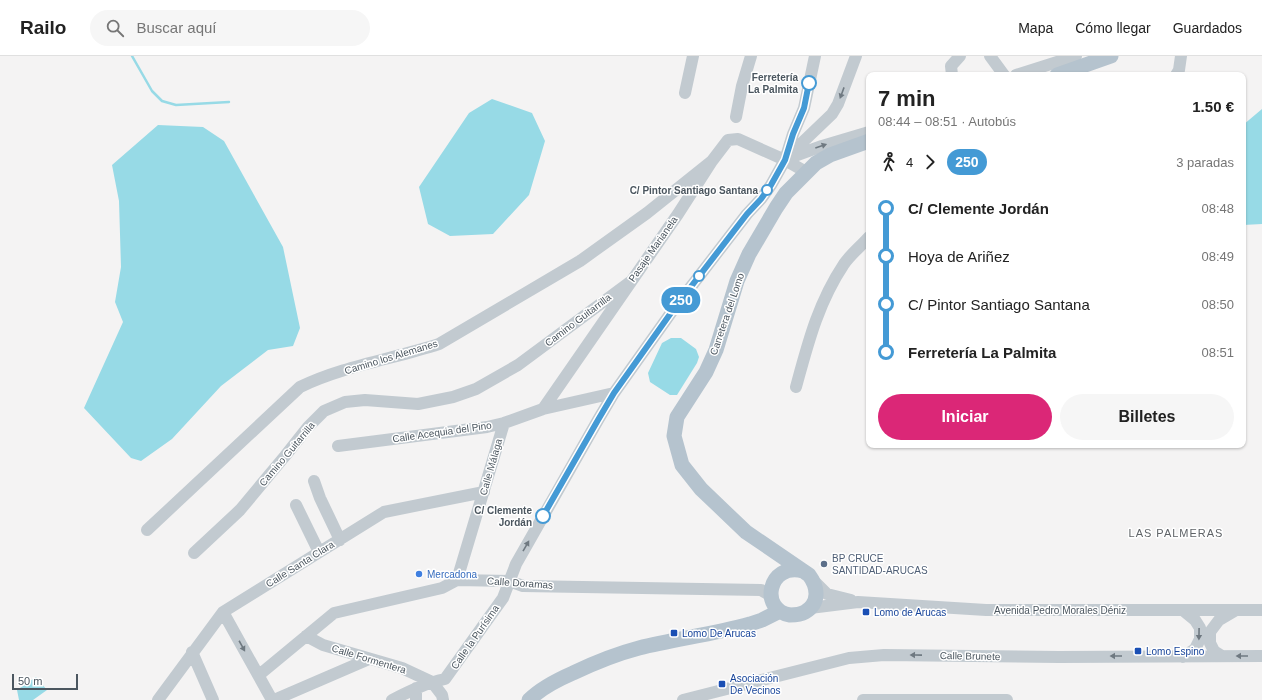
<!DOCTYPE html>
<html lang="es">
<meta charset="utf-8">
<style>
body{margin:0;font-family:Helvetica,sans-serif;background:#f6f6f6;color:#222;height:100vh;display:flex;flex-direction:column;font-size:15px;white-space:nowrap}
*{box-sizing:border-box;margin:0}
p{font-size:13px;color:#767676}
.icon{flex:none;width:22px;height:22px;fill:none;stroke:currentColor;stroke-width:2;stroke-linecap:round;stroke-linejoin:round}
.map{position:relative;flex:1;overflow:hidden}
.sheet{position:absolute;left:866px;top:16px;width:380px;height:376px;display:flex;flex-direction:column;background:#fff;border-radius:8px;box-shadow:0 1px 3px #0004}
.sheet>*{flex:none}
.badge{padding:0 8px;border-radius:13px;font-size:14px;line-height:26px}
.scale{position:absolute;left:12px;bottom:10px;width:66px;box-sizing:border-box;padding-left:4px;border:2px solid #4b565f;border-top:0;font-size:11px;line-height:14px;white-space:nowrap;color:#4b565f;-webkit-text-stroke:3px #fff;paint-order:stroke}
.map>.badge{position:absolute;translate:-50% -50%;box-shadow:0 0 0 2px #fff}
.legs{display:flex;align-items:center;gap:6px;height:44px;padding:0 12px;font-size:13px}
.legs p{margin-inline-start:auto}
.head{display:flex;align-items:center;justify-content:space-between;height:68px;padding:0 12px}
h1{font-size:22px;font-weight:600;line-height:30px}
.action{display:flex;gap:8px;margin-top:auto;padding:8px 12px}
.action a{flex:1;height:46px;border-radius:24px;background:#db2777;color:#fff;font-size:16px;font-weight:600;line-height:46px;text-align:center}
.action a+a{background:#f6f6f6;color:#222}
ul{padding:0 12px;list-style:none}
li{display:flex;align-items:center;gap:14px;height:48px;font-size:15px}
li i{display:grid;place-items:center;width:6px;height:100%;margin:0 5px;background:currentColor}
li i::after{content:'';width:10px;height:10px;margin:-5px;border:3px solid;border-radius:50%;background:#fff}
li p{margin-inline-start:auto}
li:first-child i{background:linear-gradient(#0000 50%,currentColor 0)}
li:last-child i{background:linear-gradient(currentColor 50%,#0000 0)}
header{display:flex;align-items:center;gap:24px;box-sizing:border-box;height:56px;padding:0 20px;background:#fff;border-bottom:1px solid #e0e0e0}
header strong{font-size:19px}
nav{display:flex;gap:22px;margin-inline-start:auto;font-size:14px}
.search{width:280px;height:36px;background:#f6f6f6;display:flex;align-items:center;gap:10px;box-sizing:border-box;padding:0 14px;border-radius:22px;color:#767676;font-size:15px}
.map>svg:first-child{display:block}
.water{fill:#97dae6}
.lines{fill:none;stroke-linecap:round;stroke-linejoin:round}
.stream{stroke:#97dae6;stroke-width:2.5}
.minor{stroke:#c2cad0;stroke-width:12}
.major{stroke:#b5c3ce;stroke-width:15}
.oneway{fill:#6f7981}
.line-1-casing{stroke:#fff;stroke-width:9}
.line-1{stroke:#449ad5;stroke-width:6}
.stop-1-dot{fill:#fff;stroke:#449ad5;stroke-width:2}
.service-dot{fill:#5c6f8a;stroke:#fff;stroke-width:1.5}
.shop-dot{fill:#3f7fe0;stroke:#fff;stroke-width:1.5}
.transit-dot{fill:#1a4fb4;stroke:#fff;stroke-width:1.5}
.labels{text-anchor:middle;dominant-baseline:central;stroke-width:3;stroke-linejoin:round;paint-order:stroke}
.stop-label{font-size:10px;font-weight:bold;fill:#4b565f;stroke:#fff;text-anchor:end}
.street-label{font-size:10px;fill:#4b565f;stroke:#fff}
.service-label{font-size:10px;fill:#4e5e75;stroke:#fff;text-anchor:start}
.shop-label{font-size:10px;fill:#366cbe;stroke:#fff;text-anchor:start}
.transit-label{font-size:10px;fill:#164399;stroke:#fff;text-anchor:start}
.neighbourhood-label{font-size:11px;letter-spacing:1px;fill:#5f6367;stroke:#fff}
</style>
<header>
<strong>Railo</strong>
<div class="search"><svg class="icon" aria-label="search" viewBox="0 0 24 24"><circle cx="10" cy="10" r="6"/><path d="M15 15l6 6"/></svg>Buscar aquí</div>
<nav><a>Mapa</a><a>Cómo llegar</a><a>Guardados</a></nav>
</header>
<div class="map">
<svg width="1262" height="644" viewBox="0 0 1262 644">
<rect width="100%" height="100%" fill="#f4f3f3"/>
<path class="water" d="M 492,43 L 532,57 L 545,85 L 529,139 L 493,178 L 450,180 L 428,168 L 419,131 L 469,57 Z
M 1262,53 L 1262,168 L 1243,169 L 1243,69 Z
M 158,69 L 203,71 L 224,85 L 283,191 L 300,272 L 293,290 L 268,294 L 221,330 L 172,383 L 141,405 L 131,402 L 84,352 L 123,266 L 115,246 L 121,211 L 119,145 L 112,109 Z
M 671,282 L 681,282 L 696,293 L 699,301 L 697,307 L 677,339 L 670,339 L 650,326 L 648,317 L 662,287 Z
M 36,621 L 47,634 L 33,644 L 19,644 L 17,634 Z"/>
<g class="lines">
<path class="stream" d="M 132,0 L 152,35 L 162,45 L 176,49 L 229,46"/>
<path class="minor" d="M 990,0 L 1004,19
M 952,19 L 951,10 L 960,0
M 1016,19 L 1076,0
M 1176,19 L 1179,14 L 1181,0
M 685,37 L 693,0
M 736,61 L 742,30 L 751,0
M 789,102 L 822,90 L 869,76
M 785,103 L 832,58 L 838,48 L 856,0
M 796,331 C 808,287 818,247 844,208 C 851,198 861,190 869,181
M 543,353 L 678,158 L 712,105 L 728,84 L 738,83 L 785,104 L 806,116
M 338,390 L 487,371 L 504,367 L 543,353 L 614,337
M 314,425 L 320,442 L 340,484
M 296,449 L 319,496
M 147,474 L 300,331 C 343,310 393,303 439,288 L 580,205 L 647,157 L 712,105
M 194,497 L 240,454 L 285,400 L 308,371 L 324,355 L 345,346 L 365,344 L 418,348 L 453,341 L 476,333 L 518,309 L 630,226
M 812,523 L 827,538 L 851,544
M 457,524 L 504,367
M 810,552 L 858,546 L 986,554 L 1262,554
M 223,556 L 272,644
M 306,580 L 323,589 L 402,612 L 432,626 L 442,639 L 443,644
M 192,596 L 213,644
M 1222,600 L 1214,595 L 1210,587 L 1210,576 L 1219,564 L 1236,554
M 1183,601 L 1195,593 L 1200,583 L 1200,572 L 1195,564 L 1184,555
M 259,619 L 334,557 L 442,532 L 457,524 L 509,525 L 523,530 L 761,534 L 771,540
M 416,632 L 416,644
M 158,644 L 223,556 L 384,456 L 484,436
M 274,644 L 369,603
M 392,644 C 410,635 426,627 445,623 L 503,542 L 516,508 L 598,364 L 614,337 L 673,254 L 747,158 L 761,143 L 771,129 L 785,104 L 793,78 L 804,52 L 815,0
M 683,644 L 849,602 L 884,599 L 1059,601 L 1262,600
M 863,644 L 1007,644"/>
<path class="major" d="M 1057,19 L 1111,0
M 803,515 C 768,506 759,554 790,559 C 795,559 800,559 805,556 C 820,547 818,531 809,519 L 746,476 L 701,433 L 682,409 L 674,380 L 677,361 L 706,316 L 716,294 L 737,225 L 749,198 L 776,152 L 786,137 L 816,107 L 830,99 L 869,85
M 529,644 C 541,632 557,624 573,617 C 594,607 616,598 639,592 C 676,583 714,578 750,568 L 762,564 L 780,555"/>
</g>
<defs><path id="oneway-solid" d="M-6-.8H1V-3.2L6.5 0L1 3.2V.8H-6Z"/></defs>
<g class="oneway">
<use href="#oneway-solid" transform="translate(842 37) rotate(110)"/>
<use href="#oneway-solid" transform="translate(821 90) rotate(-19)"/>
<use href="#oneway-solid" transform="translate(526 490) rotate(-60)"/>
<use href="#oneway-solid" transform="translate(1199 578) rotate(91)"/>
<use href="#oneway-solid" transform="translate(242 590) rotate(61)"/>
<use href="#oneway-solid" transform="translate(916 599) rotate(-179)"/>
<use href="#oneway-solid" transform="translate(1116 600) rotate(-180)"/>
<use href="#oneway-solid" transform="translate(1242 600) rotate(-180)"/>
</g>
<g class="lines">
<defs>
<path id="line-1" d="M 543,460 L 598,364 L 614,337 L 673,254 L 747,158 L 761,143 L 771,129 L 785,104 L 793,78 L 804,52 L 809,27"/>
</defs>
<use href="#line-1" class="line-1-casing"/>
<use href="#line-1" class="line-1"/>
</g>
<g class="stop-1-dot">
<circle cx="809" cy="27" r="7"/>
<circle cx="767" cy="134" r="5"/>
<circle cx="699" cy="220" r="5"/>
<circle cx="543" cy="460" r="7"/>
</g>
<circle class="service-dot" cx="824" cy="508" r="4"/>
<circle class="shop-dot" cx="419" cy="518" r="4"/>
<g class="transit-dot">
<rect x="862" y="552" width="8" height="8" rx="2"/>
<rect x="670" y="573" width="8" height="8" rx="2"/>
<rect x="1134" y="591" width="8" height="8" rx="2"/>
<rect x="718" y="624" width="8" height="8" rx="2"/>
</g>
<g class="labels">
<g class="stop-label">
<text x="798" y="21">Ferretería<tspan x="798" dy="12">La Palmita</tspan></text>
<text x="758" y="134">C/ Pintor Santiago Santana</text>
<text x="532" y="454">C/ Clemente<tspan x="532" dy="12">Jordán</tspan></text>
</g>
<g class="street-label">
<text transform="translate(653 193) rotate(-55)">Pasaje Marianela</text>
<text transform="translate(727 258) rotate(-71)">Carretera del Lomo</text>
<text transform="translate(578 264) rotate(-37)">Camino Guitarrilla</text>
<text transform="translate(391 301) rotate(-17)">Camino los Alemanes</text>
<text transform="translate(442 376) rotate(-8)">Calle Acequia del Pino</text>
<text transform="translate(287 398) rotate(-50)">Camino Guitarrilla</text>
<text transform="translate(491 411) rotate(-74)">Calle Málaga</text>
<text transform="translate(300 508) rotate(-32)">Calle Santa Clara</text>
<text transform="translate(520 527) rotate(4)">Calle Doramas</text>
<text x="1060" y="554">Avenida Pedro Morales Déniz</text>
<text transform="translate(475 581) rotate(-55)">Calle la Purísima</text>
<text transform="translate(970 600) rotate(1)">Calle Brunete</text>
<text transform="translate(369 603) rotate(17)">Calle Formentera</text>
</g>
<g class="service-label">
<text x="832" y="502">BP CRUCE<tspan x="832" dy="12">SANTIDAD-ARUCAS</tspan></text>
</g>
<g class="shop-label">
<text x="427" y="518">Mercadona</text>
</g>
<g class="transit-label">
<text x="874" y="556">Lomo de Arucas</text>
<text x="682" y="577">Lomo De Arucas</text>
<text x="1146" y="595">Lomo Espino</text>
<text x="730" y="622">Asociación<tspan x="730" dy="12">De Vecinos</tspan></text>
</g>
<g class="neighbourhood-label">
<text x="1176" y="477">LAS PALMERAS</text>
</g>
</g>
</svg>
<div class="scale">50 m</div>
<b class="badge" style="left:681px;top:244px;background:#449ad5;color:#fff">250</b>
<section class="sheet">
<div class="head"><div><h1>7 min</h1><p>08:44 – 08:51 · Autobús</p></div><b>1.50 €</b></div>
<div class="legs"><svg class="icon" aria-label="walk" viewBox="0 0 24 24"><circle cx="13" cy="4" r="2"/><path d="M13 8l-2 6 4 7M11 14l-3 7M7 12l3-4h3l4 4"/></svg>4<svg class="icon" aria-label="forward" viewBox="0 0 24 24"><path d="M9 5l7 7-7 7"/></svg><b class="badge" style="background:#449ad5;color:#fff">250</b><p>3 paradas</p></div>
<ul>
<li><i style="color:#449ad5"></i><b>C/ Clemente Jordán</b><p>08:48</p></li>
<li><i style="color:#449ad5"></i><span>Hoya de Ariñez</span><p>08:49</p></li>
<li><i style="color:#449ad5"></i><span>C/ Pintor Santiago Santana</span><p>08:50</p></li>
<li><i style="color:#449ad5"></i><b>Ferretería La Palmita</b><p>08:51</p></li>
</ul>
<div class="action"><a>Iniciar</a><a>Billetes</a></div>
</section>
</div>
